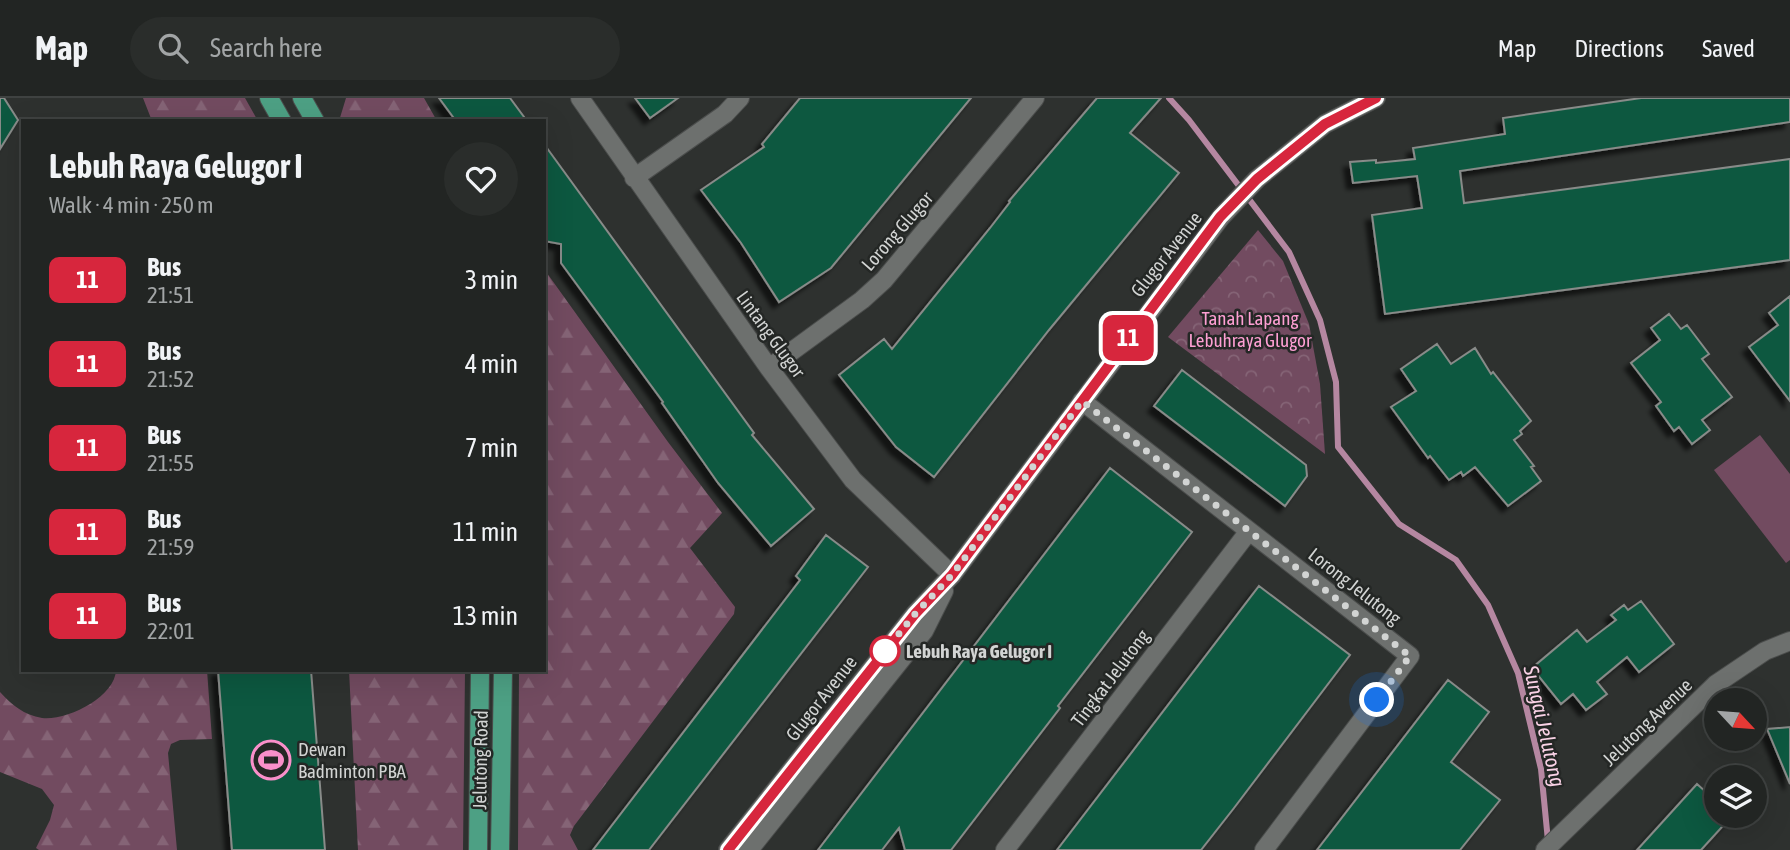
<!DOCTYPE html>
<meta charset="utf-8">
<style>
body{margin:0;font-family:"Asap Condensed",sans-serif;background:#2a2d2b;color:#f1f3f6;height:100vh;display:flex;flex-direction:column;font-size:26px;white-space:nowrap}
*{box-sizing:border-box;margin:0}
p{font-size:23px;color:#a2a5a6}
.icon{flex:none;width:38px;height:38px;fill:none;stroke:currentColor;stroke-width:2;stroke-linecap:round;stroke-linejoin:round}
.map{position:relative;flex:1;overflow:hidden}
.drawer{position:absolute;left:21px;top:21px;width:525px;height:553px;display:flex;flex-direction:column;background:#222523;border-radius:0px;box-shadow:0 7px 28px #0002,0 0 0 2px #3f4241}
.drawer>*{flex:none}
.badge{padding:0 14px;border-radius:10px;font-size:24px;line-height:46px}
.needle{width:46px;rotate:116deg}
.buttons{position:absolute;left:1704px;top:590px;display:grid;gap:14px}
.buttons a{display:grid;place-items:center;width:63px;height:63px;border-radius:50%;background:#222523;box-shadow:0 7px 28px #0002,0 0 0 2px #3f4241;font-size:35px}
.you{position:absolute;width:35px;height:35px;margin:-18px;border:5px solid #fff;border-radius:50%;background:#1a73e8;box-shadow:0 0 0 10px #1a73e833}
.map>.badge{position:absolute;translate:-50% -50%;box-shadow:0 0 0 4px #fff}
.round{display:grid;place-items:center;flex:none;width:74px;height:74px;border-radius:37px;background:#2a2d2b}
.head{display:flex;align-items:center;justify-content:space-between;height:119px;padding:0 28px}
h1{font-size:33px;font-weight:700;line-height:52px}
ul{padding:0;list-style:none}
li{display:flex;align-items:center;gap:21px;height:84px;padding:0 28px}
li div{flex:1}
li b{display:block;font-size:26px}
li em{font-style:normal}
li .badge{min-width:77px;font-weight:700;text-align:center}
header{display:flex;align-items:center;gap:42px;box-sizing:border-box;height:98px;padding:0 35px;background:#222523;border-bottom:2px solid #3f4241}
header strong{font-size:33px}
nav{display:flex;gap:38px;margin-inline-start:auto;font-size:24px}
.search{width:490px;height:63px;background:#2a2d2b;display:flex;align-items:center;gap:18px;box-sizing:border-box;padding:0 24px;border-radius:38px;color:#a2a5a6;font-size:26px}
.map>svg:first-child{display:block}
.grass{fill:#724b60}
.forest{fill:url(#forest-firs)}
.park{fill:url(#park-crowns)}
.lines{fill:none;stroke-linecap:round;stroke-linejoin:round}
.stream{stroke:#b587a1;stroke-width:6}
.building{fill:#115941;stroke:#888b89;stroke-width:2;filter:url(#shadow)}
.street-casing{stroke:#4b4d4c;stroke-width:20}
.secondary-casing{stroke:#4b4d4c;stroke-width:20}
.primary-casing{stroke:#4b4d4c;stroke-width:20}
.street{stroke:#6d706e;stroke-width:18}
.secondary{stroke:#6d706e;stroke-width:18}
.primary{stroke:#4da084;stroke-width:18}
.line-casing{stroke:#fff;stroke-width:16}
.line{stroke:#d7263d;stroke-width:10}
.walk{stroke:#d2d4d3;stroke-width:7;stroke-dasharray:0 12.6}
.stop-dot{fill:#fff;stroke:#d7263d;stroke-width:3.5}
.labels{text-anchor:middle;dominant-baseline:central;stroke-width:5;stroke-linejoin:round;paint-order:stroke}
.street-label{font-size:19px;fill:#d2d4d3;stroke:#242725}
.park-label{font-size:19px;fill:#fe9fd3;stroke:#242725}
.stop-label{font-size:19px;font-weight:bold;fill:#d2d4d3;stroke:#242725;text-anchor:start}
.poi-label{font-size:19px;fill:#d2d4d3;stroke:#242725;text-anchor:start}
.water-label{font-size:21px;font-style:italic;fill:#fad2e6;stroke:#242725}
</style>
<header>
<strong>Map</strong>
<div class="search"><svg class="icon" aria-label="search" viewBox="0 0 24 24"><circle cx="10" cy="10" r="6"/><path d="M15 15l6 6"/></svg>Search here</div>
<nav><a>Map</a><a>Directions</a><a>Saved</a></nav>
</header>
<div class="map">
<svg width="1790" height="752" viewBox="0 0 1790 752">
<defs>
<pattern id="forest-firs" width="22" height="20" patternUnits="userSpaceOnUse" patternTransform="scale(1.75)"><rect width="22" height="20" fill="#724b60"/><path d="M5 1l3.5 6h-7zM16 11l3.5 6h-7z" fill="#856476"/></pattern>
<pattern id="park-crowns" width="20" height="18" patternUnits="userSpaceOnUse" patternTransform="scale(1.75)"><rect width="20" height="18" fill="#724b60"/><path d="M2 6a3 3 0 1 1 6 0M12 15a3 3 0 1 1 6 0" fill="none" stroke="#856476"/></pattern>
<filter id="shadow"><feDropShadow dx="-6" dy="6" stdDeviation="2" flood-color="#0009"/></filter>
</defs>
<rect width="100%" height="100%" fill="#2e312f"/>
<path class="grass" d="M 1760,337 L 1790,376 L 1790,462 L 1786,465 L 1714,372 Z"/>
<path class="forest" d="M 143,0 L 245,0 L 258,23 L 152,23 Z
M 346,0 L 424,0 L 437,23 L 339,23 Z
M 544,171 L 668,344 L 722,415 L 690,450 L 735,509 L 734,516 L 574,728 L 570,737 L 578,752 L 518,752 L 519,572 L 544,572 Z
M 116,572 L 207,572 L 212,641 L 180,642 L 171,646 L 168,655 L 177,752 L 39,752 L 36,750 L 50,722 L 54,707 L 42,691 L 0,674 L 0,594 C 12,607 24,617 42,620 C 67,623 115,599 116,572 Z
M 349,572 L 465,572 L 463,752 L 358,752 Z"/>
<path class="park" d="M 1258,132 L 1283,163 L 1309,226 L 1320,286 L 1325,356 L 1168,239 Z"/>
<g class="lines">
<path class="stream" d="M 1169,0 L 1189,22 L 1289,154 L 1320,222 L 1336,284 L 1338,349 L 1399,426 L 1456,462 L 1488,507 L 1518,575 L 1541,671 L 1548,743"/>
</g>
<path class="building" d="M 0,0 L 4,0 L 18,22 L 0,51 Z
M 439,0 L 510,0 L 527,23 L 456,23 Z
M 635,0 L 678,0 L 650,20 Z
M 800,0 L 971,0 L 831,170 L 779,204 L 741,145 L 701,92 L 764,49 L 762,46 Z
M 1097,0 L 1161,0 L 1130,35 L 1179,75 L 1049,232 L 934,379 L 896,349 L 839,277 L 884,241 L 892,251 L 990,130 L 1010,104 L 1009,103 Z
M 1641,0 L 1790,0 L 1790,24 L 1460,73 L 1464,105 L 1790,61 L 1790,162 L 1385,216 L 1372,117 L 1422,110 L 1417,78 L 1353,85 L 1350,64 L 1376,62 L 1376,65 L 1415,61 L 1413,50 L 1505,36 L 1503,20 Z
M 544,46 L 754,335 L 752,337 L 814,411 L 771,448 L 718,385 L 662,305 L 663,304 L 561,165 L 561,146 L 544,143 Z
M 1790,198 L 1790,303 L 1749,249 L 1778,227 L 1769,215 Z
M 1669,216 L 1681,231 L 1687,227 L 1709,256 L 1702,261 L 1732,299 L 1702,322 L 1710,332 L 1692,346 L 1679,329 L 1674,333 L 1656,308 L 1661,304 L 1631,265 L 1660,242 L 1651,230 Z
M 1437,246 L 1451,266 L 1475,250 L 1491,276 L 1493,274 L 1531,323 L 1520,333 L 1522,336 L 1514,342 L 1534,368 L 1531,369 L 1541,383 L 1508,408 L 1475,369 L 1463,378 L 1461,374 L 1449,382 L 1430,358 L 1428,360 L 1391,309 L 1416,293 L 1401,271 Z
M 1182,272 L 1306,367 L 1307,378 L 1285,408 L 1154,308 Z
M 1110,370 L 1192,434 L 1058,608 L 1060,610 L 951,752 L 905,752 L 899,730 L 882,752 L 818,752 Z
M 826,437 L 868,469 L 649,752 L 593,752 L 800,482 L 796,478 Z
M 1259,488 L 1350,557 L 1234,710 L 1201,752 L 1057,752 Z
M 1641,503 L 1674,546 L 1639,574 L 1627,559 L 1597,584 L 1607,596 L 1586,612 L 1573,596 L 1561,606 L 1532,570 L 1577,532 L 1587,544 L 1616,522 L 1611,517 L 1624,507 L 1628,512 Z
M 218,572 L 311,572 L 325,752 L 232,752 Z
M 1448,582 L 1489,614 L 1451,664 L 1500,702 L 1460,752 L 1317,752 Z
M 1790,629 L 1790,686 L 1767,631 Z
M 1697,686 L 1717,704 L 1717,718 L 1732,718 L 1701,752 L 1637,752 Z"/>
<g class="lines">
<defs>
<path id="street" d="M 580,0 L 769,270 L 853,382 L 952,477
M 634,80 L 725,16 L 740,0
M 769,270 L 862,202 L 884,182 L 1035,0
M 1082,303 L 1410,558 L 1264,752
M 1005,752 L 1249,433
M 1545,752 L 1716,586 L 1765,553 L 1790,543"/>
<path id="secondary" d="M 728,752 L 915,516 L 952,477 L 1221,119 L 1257,81 L 1325,26 L 1376,0
M 749,752 L 924,533 L 944,493"/>
<path id="primary" d="M 269,0 L 282,23
M 302,0 L 315,23
M 478,752 L 480,572
M 500,752 L 503,572"/>
</defs>
<use href="#street" class="street-casing"/>
<use href="#secondary" class="secondary-casing"/>
<use href="#primary" class="primary-casing"/>
<use href="#street" class="street"/>
<use href="#secondary" class="secondary"/>
<use href="#primary" class="primary"/>
</g>
<g class="lines">
<defs>
<path id="line" d="M 728,752 L 915,516 L 952,477 L 1220,119 L 1257,81 L 1325,26 L 1376,0"/>
</defs>
<use href="#line" class="line-casing"/>
<use href="#line" class="line"/>
<path class="walk" d="M 885,553 L 880,559 L 915,516 L 952,477 L 1082,303 L 1410,558 L 1377,602"/>
</g>
<defs>
<symbol id="stadium-ring" viewBox="-11 -11 22 22"><circle r="9.5" fill="#242725" stroke="#f98fca" stroke-width="1.5"/><path d="M0-5a6.5 5 0 1 0 0 10a6.5 5 0 1 0 0-10ZM-3.5-1.8h7v3.6h-7Z" fill="#f98fca"/></symbol>
</defs>
<g fill-rule="evenodd">
<use href="#stadium-ring" x="249" y="640" width="44" height="44"/>
</g>
<circle class="stop-dot" cx="885" cy="553" r="14"/>
<g class="labels">
<g class="street-label">
<text transform="translate(897 133) rotate(-49)">Lorong Glugor</text>
<text transform="translate(1166 156) rotate(-52)">Glugor Avenue</text>
<text transform="translate(771 236) rotate(54)">Lintang Glugor</text>
<text transform="translate(1355 488) rotate(38)">Lorong Jelutong</text>
<text transform="translate(1110 580) rotate(-53)">Tingkat Jelutong</text>
<text transform="translate(821 600) rotate(-52)">Glugor Avenue</text>
<text transform="translate(1647 624) rotate(-44)">Jelutong Avenue</text>
<text transform="translate(480 662) rotate(-89)">Jelutong Road</text>
</g>
<g class="park-label">
<text x="1250" y="220">Tanah Lapang<tspan x="1250" dy="22">Lebuhraya Glugor</tspan></text>
</g>
<g class="stop-label">
<text x="906" y="553">Lebuh Raya Gelugor I</text>
</g>
<g class="poi-label">
<text x="298" y="651">Dewan<tspan x="298" dy="22">Badminton PBA</tspan></text>
</g>
<g class="water-label">
<text transform="translate(1545 628) rotate(77)">Sungai Jelutong</text>
</g>
</g>
</svg>
<div class="buttons">
<a><svg class="needle" viewBox="-14 -14 28 28"><path d="M0-13l5 13h-10z" fill="#e53935"/><path d="M0 13l5-13h-10z" fill="#a2a5a6"/></svg></a>
<a><svg class="icon" aria-label="layers" viewBox="0 0 24 24"><path d="M12 4l9 5-9 5-9-5zM3 14l9 5 9-5"/></svg></a>
</div>
<div class="you" style="left:1377px;top:602px"></div>
<b class="badge" style="left:1128px;top:240px;background:#d7263d;color:#fff">11</b>
<section class="drawer">
<div class="head"><div><h1>Lebuh Raya Gelugor I</h1><p>Walk · 4 min · 250 m</p></div><a class="round"><svg class="icon" aria-label="heart" viewBox="0 0 24 24"><path d="M12 20l-8-8c-3-5 5-10 8-4 3-6 11-1 8 4z"/></svg></a></div>
<ul>
<li><span class="badge" style="background:#d7263d;color:#fff">11</span><div><b>Bus</b><p>21:51</p></div><em>3 min</em></li>
<li><span class="badge" style="background:#d7263d;color:#fff">11</span><div><b>Bus</b><p>21:52</p></div><em>4 min</em></li>
<li><span class="badge" style="background:#d7263d;color:#fff">11</span><div><b>Bus</b><p>21:55</p></div><em>7 min</em></li>
<li><span class="badge" style="background:#d7263d;color:#fff">11</span><div><b>Bus</b><p>21:59</p></div><em>11 min</em></li>
<li><span class="badge" style="background:#d7263d;color:#fff">11</span><div><b>Bus</b><p>22:01</p></div><em>13 min</em></li>
</ul>
</section>
</div>
